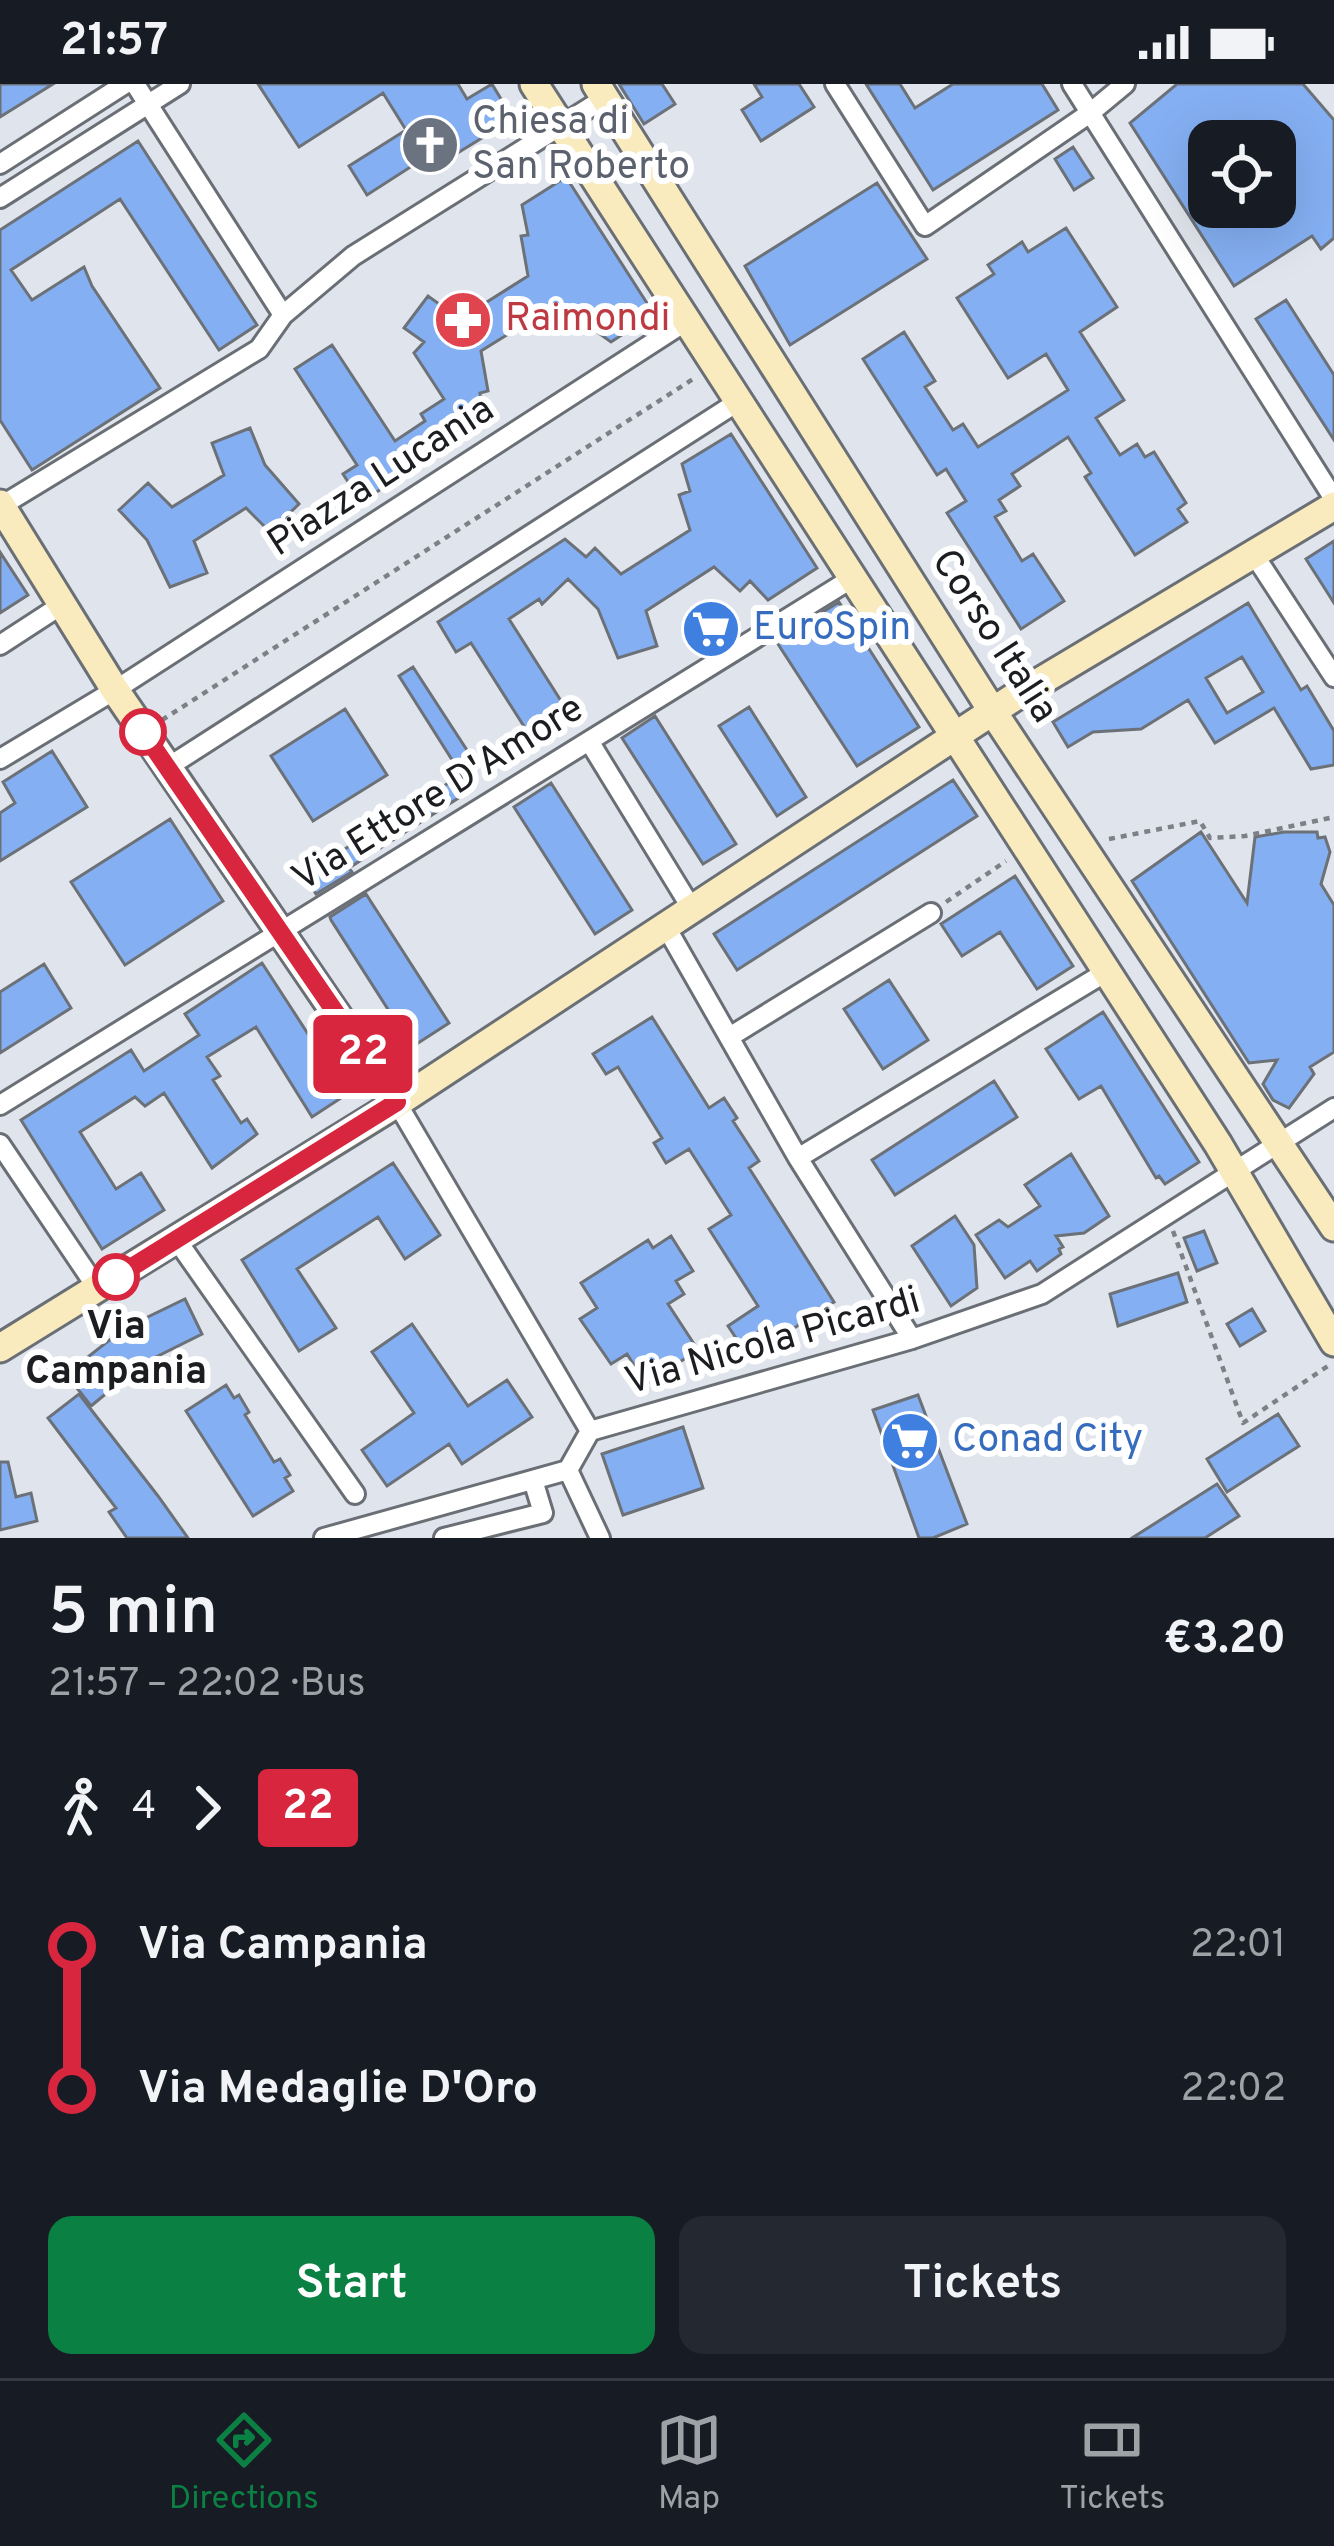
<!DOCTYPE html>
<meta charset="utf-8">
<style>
body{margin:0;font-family:Overpass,sans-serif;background:#242831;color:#f1f3f6;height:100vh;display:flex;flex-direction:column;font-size:45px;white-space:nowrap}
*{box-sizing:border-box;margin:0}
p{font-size:39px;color:#9ea1a6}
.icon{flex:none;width:66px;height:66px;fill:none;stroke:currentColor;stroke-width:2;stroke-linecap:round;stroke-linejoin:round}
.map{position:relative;height:1454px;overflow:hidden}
.details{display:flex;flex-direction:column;background:#171b24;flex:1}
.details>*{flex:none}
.badge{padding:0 24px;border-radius:9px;font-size:42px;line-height:78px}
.tools{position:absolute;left:1188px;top:36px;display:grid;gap:24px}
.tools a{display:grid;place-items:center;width:108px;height:108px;border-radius:24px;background:#171b24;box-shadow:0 12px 48px #0002;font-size:60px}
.map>.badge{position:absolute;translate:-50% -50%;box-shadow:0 0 0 6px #fff}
.legs{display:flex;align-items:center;gap:18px;height:132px;padding:0 48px;font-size:39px}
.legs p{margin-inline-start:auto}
.summary{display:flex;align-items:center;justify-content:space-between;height:204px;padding:0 48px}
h1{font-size:66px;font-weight:600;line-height:90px}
.primary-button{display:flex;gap:24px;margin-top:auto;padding:24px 48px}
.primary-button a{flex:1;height:138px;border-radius:24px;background:#0b8043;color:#fff;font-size:48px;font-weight:600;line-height:138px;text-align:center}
.primary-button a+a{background:#242831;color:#f1f3f6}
ul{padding:0 48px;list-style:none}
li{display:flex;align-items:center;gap:42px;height:144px;font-size:45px}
li i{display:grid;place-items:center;width:18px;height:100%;margin:0 15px;background:currentColor}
li i::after{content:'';width:30px;height:30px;margin:-15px;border:9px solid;border-radius:50%;background:#171b24}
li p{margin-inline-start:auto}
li:first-child i{background:linear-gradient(#0000 50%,currentColor 0)}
li:last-child i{background:linear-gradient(currentColor 50%,#0000 0)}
.status{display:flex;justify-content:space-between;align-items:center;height:84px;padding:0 60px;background:#171b24;direction:ltr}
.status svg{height:33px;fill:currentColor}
.menu{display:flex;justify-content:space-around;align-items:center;height:168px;border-top:3px solid #363941;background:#171b24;font-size:33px;color:#9ea1a6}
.menu a{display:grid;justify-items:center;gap:6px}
.menu .current{color:#0b8043}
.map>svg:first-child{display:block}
.building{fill:#84aff2;stroke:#6c7178;stroke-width:3;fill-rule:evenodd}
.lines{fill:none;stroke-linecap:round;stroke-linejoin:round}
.street-casing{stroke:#6a6f76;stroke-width:24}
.secondary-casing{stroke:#6a6f76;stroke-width:33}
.path{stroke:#7d8086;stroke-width:4.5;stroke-dasharray:6 6;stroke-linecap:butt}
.street{stroke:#fff;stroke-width:18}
.secondary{stroke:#f9ebbe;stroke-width:27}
.line-1-casing{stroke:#fff;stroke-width:27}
.line-1{stroke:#d7263d;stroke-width:18}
.stop-1-dot{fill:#fff;stroke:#d7263d;stroke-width:6}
.labels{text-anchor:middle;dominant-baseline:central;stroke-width:12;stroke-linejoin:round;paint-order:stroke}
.worship-label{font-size:39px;fill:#5b616d;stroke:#fff;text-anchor:start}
.health-label{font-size:39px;fill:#be3a42;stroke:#fff;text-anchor:start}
.street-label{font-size:39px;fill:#1b1d20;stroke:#fff}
.shop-label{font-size:39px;fill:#366cbe;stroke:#fff;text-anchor:start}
.stop-label{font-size:39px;font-weight:bold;fill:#1b1d20;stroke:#fff}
</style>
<div class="status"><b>21:57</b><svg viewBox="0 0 49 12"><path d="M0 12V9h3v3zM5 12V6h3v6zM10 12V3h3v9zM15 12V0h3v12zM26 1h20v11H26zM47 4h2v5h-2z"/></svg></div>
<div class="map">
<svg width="1334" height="1454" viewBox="0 0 1334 1454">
<rect width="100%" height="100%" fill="#e0e5ed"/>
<path class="building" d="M 0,0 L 53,0 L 0,33 Z
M 258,0 L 458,0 L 467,15 L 492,0 L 513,35 L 451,73 L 443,62 L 367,111 L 349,82 L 406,46 L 383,9 L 299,63 Z
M 619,0 L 662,0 L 675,20 L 644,40 Z
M 754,0 L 799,0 L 814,23 L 761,57 L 742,26 L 762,13 Z
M 866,0 L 900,0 L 915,24 L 953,0 L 1042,0 L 1058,26 L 933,106 Z
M 1177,0 L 1303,0 L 1334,36 L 1334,154 L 1321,165 L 1312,152 L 1234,202 L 1130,39 ZM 1209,57 L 1275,57 L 1275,99 L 1288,115 L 1248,140 L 1237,123 L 1209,123 Z
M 138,57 L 257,241 L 219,266 L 120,115 L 11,186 L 32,216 L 84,183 L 92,202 L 160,304 L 32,386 L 0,336 L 0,146 Z
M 1073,63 L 1093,94 L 1074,106 L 1055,75 Z
M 566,93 L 654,230 L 611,258 L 586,240 L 581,247 L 549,225 L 481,267 L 488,307 L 480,309 L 486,338 L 361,418 L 343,390 L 357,381 L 295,285 L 332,261 L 395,357 L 425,337 L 421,330 L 444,315 L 414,269 L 424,258 L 404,244 L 428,212 L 460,235 L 528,192 L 521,152 L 528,151 L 522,121 Z
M 877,99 L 927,175 L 790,261 L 745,182 Z
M 1066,144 L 1117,223 L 1080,248 L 1124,316 L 1096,334 L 1120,371 L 1137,360 L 1145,373 L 1154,368 L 1186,419 L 1178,425 L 1187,438 L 1135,471 L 1085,393 L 1091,389 L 1068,353 L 1012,390 L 1020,402 L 999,416 L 1006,427 L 995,433 L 1022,477 L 1033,470 L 1064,517 L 1021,545 L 947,429 L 966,417 L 946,385 L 937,391 L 863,275 L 904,248 L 935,297 L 925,303 L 953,346 L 963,340 L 978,363 L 1068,306 L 1046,270 L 1008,294 L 957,214 L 994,190 L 988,181 L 1022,158 L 1028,168 Z
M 1286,216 L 1334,291 L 1334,356 L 1256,235 Z
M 250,344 L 265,381 L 299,420 L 270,448 L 246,424 L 194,457 L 207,489 L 170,503 L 147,456 L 119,426 L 148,399 L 172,423 L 224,391 L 212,359 Z
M 731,350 L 817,484 L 768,516 L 750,497 L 740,507 L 714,483 L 646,527 L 657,562 L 618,574 L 598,525 L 568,495 L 542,520 L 539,515 L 509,535 L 570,631 L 532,655 L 471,559 L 456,568 L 438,538 L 565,455 L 586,473 L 595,464 L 621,490 L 690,446 L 679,411 L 690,407 L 682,380 Z
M 1334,457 L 1334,519 L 1306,475 Z
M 0,468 L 28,511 L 0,529 Z
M 839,518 L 919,643 L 857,682 L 776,557 Z
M 1248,519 L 1301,606 L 1307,602 L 1334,647 L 1334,681 L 1311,685 L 1274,624 L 1215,659 L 1188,616 L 1141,645 L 1093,648 L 1068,663 L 1053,638 ZM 1242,573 L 1263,608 L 1227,629 L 1206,594 Z
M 413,583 L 476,680 L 461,690 L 399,592 Z
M 749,623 L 806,713 L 777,732 L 719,642 Z
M 345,625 L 387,691 L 313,737 L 271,672 Z
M 655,632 L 736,760 L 703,780 L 622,654 Z
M 52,667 L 87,723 L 0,777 L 0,729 L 15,719 L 3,698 Z
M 461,691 L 471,706 L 349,784 L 352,788 L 316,810 L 304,791 Z
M 953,696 L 977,732 L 737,886 L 714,850 Z
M 551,699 L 632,826 L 595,850 L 514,723 Z
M 170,735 L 223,817 L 125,881 L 71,798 Z
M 1201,748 L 1247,819 L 1255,753 L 1284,748 L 1317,748 L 1318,754 L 1325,753 L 1330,768 L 1321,800 L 1334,821 L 1334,968 L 1310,983 L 1314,990 L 1289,1024 L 1273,1016 L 1263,1000 L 1277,976 L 1249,979 L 1132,797 Z
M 1015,792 L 1073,882 L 1037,905 L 1000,848 L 962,872 L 941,840 Z
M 366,810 L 449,939 L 412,963 L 331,836 L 330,833 Z
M 262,879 L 347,1010 L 312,1033 L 256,943 L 207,973 L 220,992 L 213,996 L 241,1039 L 247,1035 L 257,1050 L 212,1084 L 164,1009 L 145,1022 L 135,1013 L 80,1048 L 116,1105 L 141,1089 L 164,1126 L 102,1165 L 21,1036 L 131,966 L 144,987 L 199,951 L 185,930 Z
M 44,880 L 71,924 L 0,969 L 0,908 Z
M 889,896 L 928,956 L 883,985 L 844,925 Z
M 1103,928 L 1199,1078 L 1165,1100 L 1159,1092 L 1156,1094 L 1101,1002 L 1079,1015 L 1046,965 Z
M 652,933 L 709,1024 L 724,1014 L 737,1034 L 733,1037 L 759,1077 L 749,1084 L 834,1218 L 779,1254 L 770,1240 L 740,1260 L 728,1242 L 758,1222 L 709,1145 L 731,1131 L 689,1065 L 666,1079 L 654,1059 L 662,1054 L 618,983 L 606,990 L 593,970 Z
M 994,997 L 1017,1033 L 895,1111 L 872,1076 Z
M 1071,1070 L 1109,1132 L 1084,1149 L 1056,1152 L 1063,1163 L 1059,1165 L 1061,1170 L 1037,1187 L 1030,1177 L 1005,1194 L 976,1151 L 999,1136 L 1008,1143 L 1040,1122 L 1025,1101 Z
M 393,1079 L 440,1151 L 405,1175 L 378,1133 L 297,1185 L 336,1244 L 299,1267 L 242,1176 Z
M 955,1132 L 974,1161 L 977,1204 L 951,1222 L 912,1162 Z
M 1204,1147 L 1217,1179 L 1197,1187 L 1184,1154 Z
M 671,1152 L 693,1187 L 676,1197 L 684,1210 L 668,1220 L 698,1266 L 649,1298 L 646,1294 L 643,1295 L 627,1270 L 611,1280 L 580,1235 L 597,1224 L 581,1199 L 648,1156 L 653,1164 Z
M 1178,1189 L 1187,1218 L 1118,1242 L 1110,1210 Z
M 185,1215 L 202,1250 L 142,1280 L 91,1322 L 66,1290 L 125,1244 Z
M 1252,1225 L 1265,1247 L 1240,1262 L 1227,1240 Z
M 412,1240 L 468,1322 L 507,1296 L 532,1333 L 462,1380 L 449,1360 L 387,1402 L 362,1366 L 414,1329 L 372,1268 Z
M 226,1301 L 234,1314 L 239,1311 L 249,1328 L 245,1331 L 274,1378 L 280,1375 L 290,1391 L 285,1394 L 293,1407 L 253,1432 L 186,1327 Z
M 79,1310 L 158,1412 L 188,1454 L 127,1454 L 109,1428 L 116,1424 L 48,1334 Z
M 918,1311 L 967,1440 L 933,1454 L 919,1454 L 873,1326 Z
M 1278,1330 L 1299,1362 L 1227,1408 L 1207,1375 Z
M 683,1343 L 703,1404 L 623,1431 L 602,1370 Z
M 0,1378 L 8,1378 L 16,1413 L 31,1409 L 37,1437 L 0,1446 Z
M 1217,1400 L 1239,1432 L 1205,1454 L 1132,1454 Z"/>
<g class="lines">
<defs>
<path id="street" d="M 135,0 L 283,231
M 835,0 L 925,142 L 1090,29 L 1125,0
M 1072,0 L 1334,415
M 0,80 L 125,0
M 0,114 L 180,0
M 1,422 L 259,265 L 283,231 L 353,172 L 605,14
M 1253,469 L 1334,593
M 0,561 L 63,520
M 589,657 L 692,825
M 0,675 L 115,606 L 685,238
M 168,683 L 736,319
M 666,843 L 798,1074 L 912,1255
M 731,952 L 931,829
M 397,1019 L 590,1347
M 0,1021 L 851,495
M 0,1060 L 97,1204
M 798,1074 L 1106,888
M 176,1155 L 355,1410
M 568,1386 L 600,1454
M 324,1454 L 568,1386 L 590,1347 L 912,1255 L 1042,1210 L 1334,1024
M 444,1454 L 543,1429 L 533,1396"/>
<path id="secondary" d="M 534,0 L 1218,1060 L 1334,1258
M 596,0 L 993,628 L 1334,1143
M 0,420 L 115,606 L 397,1019
M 0,1264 L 397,1019 L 1016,612 L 1334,422"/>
</defs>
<use href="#street" class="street-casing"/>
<use href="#secondary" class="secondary-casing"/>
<path class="path" d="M 162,636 L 693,295
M 1109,755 L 1200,737 L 1210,754 L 1245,752 L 1334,733
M 946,818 L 1006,777
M 1173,1147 L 1243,1339 L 1328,1282"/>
<use href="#street" class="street"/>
<use href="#secondary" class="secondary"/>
</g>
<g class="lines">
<defs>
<path id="line-1" d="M 116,1193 L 397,1018 L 143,648"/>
</defs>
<use href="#line-1" class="line-1-casing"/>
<use href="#line-1" class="line-1"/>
</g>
<defs>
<symbol id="church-disc" viewBox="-11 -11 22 22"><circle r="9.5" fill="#6b7280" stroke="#fff"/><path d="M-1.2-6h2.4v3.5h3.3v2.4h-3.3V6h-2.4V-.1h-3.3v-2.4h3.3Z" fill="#fff"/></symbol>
<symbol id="pharmacy-disc" viewBox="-11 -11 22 22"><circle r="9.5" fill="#e0444e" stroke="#fff"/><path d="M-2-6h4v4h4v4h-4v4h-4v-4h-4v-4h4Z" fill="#fff"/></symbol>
<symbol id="supermarket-disc" viewBox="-11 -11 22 22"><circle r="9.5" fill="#3f7fe0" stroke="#fff"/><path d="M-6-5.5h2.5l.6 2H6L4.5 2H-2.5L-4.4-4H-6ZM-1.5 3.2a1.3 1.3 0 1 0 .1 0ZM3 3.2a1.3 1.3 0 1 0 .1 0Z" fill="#fff"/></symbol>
</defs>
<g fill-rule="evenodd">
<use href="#church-disc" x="397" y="28" width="66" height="66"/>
<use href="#pharmacy-disc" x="430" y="203" width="66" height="66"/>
<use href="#supermarket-disc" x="678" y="512" width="66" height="66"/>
<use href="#supermarket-disc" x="877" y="1324" width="66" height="66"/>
</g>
<g class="stop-1-dot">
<circle cx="143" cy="648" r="21"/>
<circle cx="116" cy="1193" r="21"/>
</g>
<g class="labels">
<g class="worship-label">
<text x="472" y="39">Chiesa di<tspan x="472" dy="45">San Roberto</tspan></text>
</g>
<g class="health-label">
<text x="505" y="236">Raimondi</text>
</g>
<g class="street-label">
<text transform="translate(382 394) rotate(-33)">Piazza Lucania</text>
<text transform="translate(993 553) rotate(57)">Corso Italia</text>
<text transform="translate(439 711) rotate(-32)">Via Ettore D'Amore</text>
<text transform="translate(773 1259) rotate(-16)">Via Nicola Picardi</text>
</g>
<g class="shop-label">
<text x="753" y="545">EuroSpin</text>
<text x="952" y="1357">Conad City</text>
</g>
<g class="stop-label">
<text x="116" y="1244">Via<tspan x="116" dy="45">Campania</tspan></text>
</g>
</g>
</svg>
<div class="tools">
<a><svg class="icon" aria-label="locate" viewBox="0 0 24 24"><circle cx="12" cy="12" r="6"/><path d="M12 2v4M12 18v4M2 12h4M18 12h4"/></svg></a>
</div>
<b class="badge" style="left:363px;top:970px;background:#d7263d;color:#fff">22</b>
</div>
<section class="details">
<div class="summary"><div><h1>5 min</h1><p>21:57 – 22:02 · Bus</p></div><b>€3.20</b></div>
<div class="legs"><svg class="icon" aria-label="walk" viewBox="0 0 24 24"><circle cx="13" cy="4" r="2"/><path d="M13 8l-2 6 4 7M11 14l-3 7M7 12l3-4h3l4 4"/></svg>4<svg class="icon" aria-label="forward" viewBox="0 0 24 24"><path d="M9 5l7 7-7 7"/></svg><b class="badge" style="background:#d7263d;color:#fff">22</b></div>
<ul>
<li><i style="color:#d7263d"></i><b>Via Campania</b><p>22:01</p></li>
<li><i style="color:#d7263d"></i><b>Via Medaglie D'Oro</b><p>22:02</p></li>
</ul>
<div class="primary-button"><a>Start</a><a>Tickets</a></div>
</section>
<nav class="menu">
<a class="current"><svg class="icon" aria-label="directions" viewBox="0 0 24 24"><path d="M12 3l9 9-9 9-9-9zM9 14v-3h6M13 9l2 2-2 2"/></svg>Directions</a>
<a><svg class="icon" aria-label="map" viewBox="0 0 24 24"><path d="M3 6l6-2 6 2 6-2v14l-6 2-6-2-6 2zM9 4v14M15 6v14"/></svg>Map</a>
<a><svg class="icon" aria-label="tickets" viewBox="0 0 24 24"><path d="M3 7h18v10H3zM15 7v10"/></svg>Tickets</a>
</nav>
